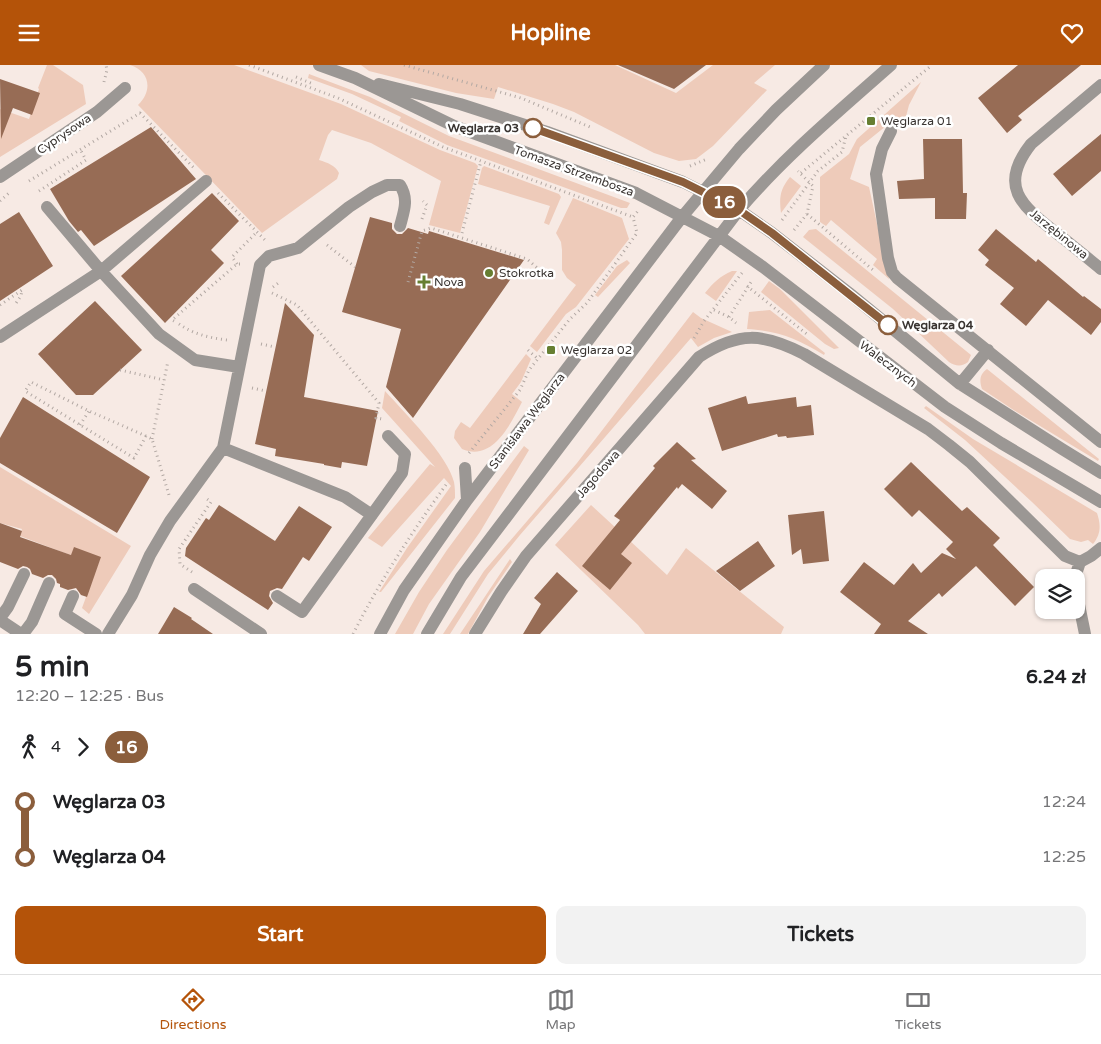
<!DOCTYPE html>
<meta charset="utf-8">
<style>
body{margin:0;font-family:"Varela Round",sans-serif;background:#f2f2f2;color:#202124;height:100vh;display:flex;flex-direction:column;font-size:19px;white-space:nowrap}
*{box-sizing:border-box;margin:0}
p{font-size:16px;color:#757577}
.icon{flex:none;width:28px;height:28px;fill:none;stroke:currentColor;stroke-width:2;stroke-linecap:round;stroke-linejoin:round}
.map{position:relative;height:569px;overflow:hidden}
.side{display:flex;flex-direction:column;background:#fff;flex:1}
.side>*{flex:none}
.badge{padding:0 10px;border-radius:16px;font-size:18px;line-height:32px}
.fabs{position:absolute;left:1035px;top:504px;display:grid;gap:10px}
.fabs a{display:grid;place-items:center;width:50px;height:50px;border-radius:10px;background:#fff;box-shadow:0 1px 4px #0004;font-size:25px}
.map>.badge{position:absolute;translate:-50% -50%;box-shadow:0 0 0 2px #fff}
.legs{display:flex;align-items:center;gap:8px;height:55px;padding:0 15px;font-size:16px}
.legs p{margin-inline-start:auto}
.head{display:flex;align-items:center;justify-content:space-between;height:85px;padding:0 15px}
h1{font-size:28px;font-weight:700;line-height:38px}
.action{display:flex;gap:10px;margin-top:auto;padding:10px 15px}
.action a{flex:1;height:58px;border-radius:10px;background:#b45309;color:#fff;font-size:20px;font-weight:700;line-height:58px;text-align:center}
.action a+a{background:#f2f2f2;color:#202124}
ul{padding:0 15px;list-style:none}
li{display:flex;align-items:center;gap:18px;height:55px;font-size:19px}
li i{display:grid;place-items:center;width:8px;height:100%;margin:0 6px;background:currentColor}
li i::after{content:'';width:12px;height:12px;margin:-6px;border:4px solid;border-radius:50%;background:#fff}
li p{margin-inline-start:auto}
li:first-child i{background:linear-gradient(#0000 50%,currentColor 0)}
li:last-child i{background:linear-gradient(currentColor 50%,#0000 0)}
header{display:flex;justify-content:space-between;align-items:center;height:65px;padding:0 15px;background:#b45309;color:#fff;font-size:22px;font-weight:700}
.tab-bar{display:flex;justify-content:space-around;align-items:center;height:70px;border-top:1px solid #e0e0e0;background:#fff;font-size:14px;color:#757577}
.tab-bar a{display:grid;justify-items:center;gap:2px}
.tab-bar .current{color:#b45309}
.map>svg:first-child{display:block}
.green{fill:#eecbba}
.building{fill:#976c55}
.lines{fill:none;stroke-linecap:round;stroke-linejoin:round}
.path{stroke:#b2a8a3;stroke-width:3;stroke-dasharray:1 4;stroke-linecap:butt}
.minor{stroke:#9b9794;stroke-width:12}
.line-1-casing{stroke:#fff;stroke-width:11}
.line-1{stroke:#8b5e3c;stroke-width:8}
.poi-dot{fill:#667e31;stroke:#fff;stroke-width:2}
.stop-1-dot{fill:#fff;stroke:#8b5e3c;stroke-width:2.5}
.labels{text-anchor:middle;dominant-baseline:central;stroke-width:5;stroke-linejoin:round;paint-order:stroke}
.poi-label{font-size:12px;fill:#393431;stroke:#fff;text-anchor:start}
.stop-label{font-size:12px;font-weight:bold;fill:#393431;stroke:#fff;text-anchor:end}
.street-label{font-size:12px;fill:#393431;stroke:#fff}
</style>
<header><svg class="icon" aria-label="menu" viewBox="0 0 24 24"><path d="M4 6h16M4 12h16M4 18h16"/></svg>Hopline<svg class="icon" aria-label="heart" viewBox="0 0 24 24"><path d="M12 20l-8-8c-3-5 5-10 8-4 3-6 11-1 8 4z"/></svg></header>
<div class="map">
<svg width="1101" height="569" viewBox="0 0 1101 569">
<rect width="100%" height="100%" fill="#f7eae4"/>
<path class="green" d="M 47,0 L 53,0 L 83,20 L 86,39 L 0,92 L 0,44 L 29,54 L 39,24 L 38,23 Z
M 130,0 L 234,0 L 341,39 L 440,85 L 475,98 L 478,101 L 460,168 L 429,160 L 441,116 L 371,78 L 332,65 L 328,70 L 319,95 C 328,98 335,100 339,108 L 337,114 L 262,168 L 138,40 C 153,26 150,6 130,0 Z
M 361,0 L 615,0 L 676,28 L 713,0 L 775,0 L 754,18 L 767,25 L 713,81 L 696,94 L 679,96 L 654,88 L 574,47 L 553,39 L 498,22 L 494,34 L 456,28 L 369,6 Z
M 309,9 L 370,32 L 449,71 L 630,138 L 627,143 L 621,143 L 447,80 L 399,56 L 401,52 L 352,29 L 308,13 Z
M 921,17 L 909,40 L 904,59 L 891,57 L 860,82 L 850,114 L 869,122 L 889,214 L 873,200 L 877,194 L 831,155 L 826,161 L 820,157 L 820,112 L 849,89 L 857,74 Z
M 484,101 L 559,129 L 561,132 L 549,160 L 544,158 L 550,141 L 478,119 L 482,103 Z
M 790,112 L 801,121 L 781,148 C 779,133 780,124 790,112 Z
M 573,133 L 622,153 L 629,174 L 576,242 L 566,249 L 537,287 L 530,281 L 576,220 L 567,213 L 562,205 L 562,185 L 561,177 L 556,168 Z
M 816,164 L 971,290 L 968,297 C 962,302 955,301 949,297 L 893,244 L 803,172 L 809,165 Z
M 627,195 L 630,198 L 598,232 L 595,230 L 617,201 Z
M 732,206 L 737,206 L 716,236 L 705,228 C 713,218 720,211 732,206 Z
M 769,216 L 780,224 L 839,283 L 834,284 L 825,279 L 761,227 Z
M 770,245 L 825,288 L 824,290 C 796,273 780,266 747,264 L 749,247 Z
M 693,247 L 701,253 L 732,267 L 714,273 L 698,282 L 691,273 L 520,470 L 488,509 L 450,569 L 443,569 L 484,506 L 577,398 Z
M 526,289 L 531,294 L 521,317 L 512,329 L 522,337 C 510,360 493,397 462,384 L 454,373 L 455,366 L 461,357 L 470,363 Z
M 987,304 L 1099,394 L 1098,396 L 1012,344 L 982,324 C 979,315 980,309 987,304 Z
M 385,326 C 404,347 448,391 454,417 C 455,422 455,428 455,433 L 381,527 L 379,527 L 407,483 L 451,421 L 444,413 L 382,482 L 368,473 L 430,399 L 435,402 L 382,343 Z
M 926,341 L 973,374 L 1097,448 C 1101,460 1101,469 1093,479 L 1088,475 L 1081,477 L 1070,474 L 1032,437 L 965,375 L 924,343 Z
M 524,381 L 529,385 L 480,467 L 429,539 L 413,569 L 395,569 L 419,527 L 447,485 Z
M 0,402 L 131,481 L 89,549 L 82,543 L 100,494 L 86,489 L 71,490 L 62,487 L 20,471 L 22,464 L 0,458 Z
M 591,440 L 667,510 L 686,483 L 784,562 L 781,569 L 645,569 L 638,560 L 555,480 Z
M 510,494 L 512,497 L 488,532 L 468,569 L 460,569 Z"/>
<path class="building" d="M 618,0 L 706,0 L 674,24 Z
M 1018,0 L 1081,0 L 1018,51 L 1022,55 L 1007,68 L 978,33 Z
M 0,14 L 40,28 L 32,50 L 13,43 L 1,74 Z
M 151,62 L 196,114 L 94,181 L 81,165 L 78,167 L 69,156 L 50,124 Z
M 1101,69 L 1101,106 L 1072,131 L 1053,109 Z
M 923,74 L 962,74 L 963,128 L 967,128 L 966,154 L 935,154 L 935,133 L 899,134 L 897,116 L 924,114 Z
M 212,128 L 239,156 L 211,185 L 224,198 L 165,258 L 121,211 Z
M 19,147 L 53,201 L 0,236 L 0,159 Z
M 370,152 L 392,158 L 392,164 L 397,169 L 402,169 L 408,163 L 428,169 L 429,166 L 524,195 L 413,353 L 386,322 L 401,264 L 342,247 Z
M 996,164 L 1036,197 L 1038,194 L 1083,232 L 1084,231 L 1101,244 L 1101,257 L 1091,270 L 1048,235 L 1026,261 L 1000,239 L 1014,223 L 985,200 L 989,195 L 978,185 Z
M 95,236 L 142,285 L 93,330 L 76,330 L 38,289 Z
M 285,238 L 314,270 L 304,332 L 378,346 L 367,401 L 342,397 L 341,403 L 324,400 L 324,399 L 275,391 L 276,384 L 255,379 Z
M 746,331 L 748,339 L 796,332 L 797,342 L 811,340 L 814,370 L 787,373 L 786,371 L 778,372 L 777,369 L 722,386 L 708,343 Z
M 23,332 L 150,412 L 117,468 L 0,398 L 0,373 Z
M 677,377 L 696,394 L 691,395 L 727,426 L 712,444 L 682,419 L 678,424 L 677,422 L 621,489 L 632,498 L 610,525 L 582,501 L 620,455 L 614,451 L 655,403 L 653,401 Z
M 911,397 L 962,446 L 967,442 L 1000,473 L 993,480 L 1034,522 L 1015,541 L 976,501 L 942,532 L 939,528 L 908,556 L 928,569 L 874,569 L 881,559 L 840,527 L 864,497 L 894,520 L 913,498 L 921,508 L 942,488 L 956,494 L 946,484 L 953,477 L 919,445 L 912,452 L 884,424 Z
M 219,440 L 275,476 L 299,441 L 332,462 L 309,496 L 303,492 L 282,524 L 277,523 L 270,526 L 269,531 L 273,538 L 268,545 L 185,491 L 186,483 L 206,453 L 209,455 Z
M 824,446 L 829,496 L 803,499 L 801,484 L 792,490 L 788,450 Z
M 0,458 L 22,466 L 20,472 L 71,490 L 74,482 L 101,492 L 87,532 L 81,530 L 76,523 L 68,525 L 60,522 L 60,519 L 57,518 L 56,514 L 52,510 L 48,510 L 43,513 L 32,509 L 30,504 L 27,502 L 23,501 L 18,504 L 0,497 Z
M 758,476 L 775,501 L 740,526 L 716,506 Z
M 557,507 L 578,526 L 540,569 L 523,569 L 541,539 L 534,533 Z
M 174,542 L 192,553 L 191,554 L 213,569 L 158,569 Z"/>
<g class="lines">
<path class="path" d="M 249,0 L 338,33 L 443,82 L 633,152
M 404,0 L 521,33 L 590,62
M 296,12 L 313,19
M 104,17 L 107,5 L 106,0
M 690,101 L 707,94
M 801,108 L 932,0
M 29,116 L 140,48 L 195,104
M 39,126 L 86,95 L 80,84
M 218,128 L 265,175
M 0,136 L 9,128
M 807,149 L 873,205
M 422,154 L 427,140 L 423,136
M 782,155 L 818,106 L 842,87 L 846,71
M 794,165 L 807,149 L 813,121 L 798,106
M 462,168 L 481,96
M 327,180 L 355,202
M 237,199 L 232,192 L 257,167
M 408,217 L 422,166 L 431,163 L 527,194 L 550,214
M 747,221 L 808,270
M 273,222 L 281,216
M 272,228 L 297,240 L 379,338 L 376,353 L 382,354
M 0,240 L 22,225 L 21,231 L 14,241
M 714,245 L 729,252 L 736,258
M 729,252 L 753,214
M 174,256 L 172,255 L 237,199 L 243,199
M 179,259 C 193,269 210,273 227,275
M 694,273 L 704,256 L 742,208
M 261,279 L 275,282
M 528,285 L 538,294
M 120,305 L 164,315
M 252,323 L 266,326
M 80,360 L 89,346
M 146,371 L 134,393 L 25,326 L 31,317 L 89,346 L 146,371 L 152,374 L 169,430
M 152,374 L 168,296
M 469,388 L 520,325 L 529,305 L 570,254 L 587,238 L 637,168 L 633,152 L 638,146
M 192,507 L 180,499 L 179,484 L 211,437 L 207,434
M 353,569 C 381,514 412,467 448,417"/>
<path class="minor" d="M 319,0 L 355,13 L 454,61 L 636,128 L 719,171 L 763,202 L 945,342 L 1001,378 L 1101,437
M 379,19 L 460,39 L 547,67 L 683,117 L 739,145 L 772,168 L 849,228 L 960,319 L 1062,384 L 1101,408
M 1101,20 L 1031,79 C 998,121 1021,140 1055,167 C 1071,179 1086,192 1101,204
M 891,66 L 882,84 L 876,109 L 888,193 L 892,207 L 897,213 L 1101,377
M 0,112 L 97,47 L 125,23
M 47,142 L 101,206 L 159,269 L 195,295 L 239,302
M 0,272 L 101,206 L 206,116
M 960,319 L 988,285
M 223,383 L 345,432 L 372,450
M 465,403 L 467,435
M 1075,512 L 1080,497 L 1091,491 L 1101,483
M 194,524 L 261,569
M 1076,525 L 1085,569
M 73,531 L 65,549 L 96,569
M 277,531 L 302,547 L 402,408 L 405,389 L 388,371
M 0,553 L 8,542 L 24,509
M 0,555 L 21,569
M 23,569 L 32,557 L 49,518
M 108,569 L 132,530 L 150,490 L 170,456 L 223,383 L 260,200 L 269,191 L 298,183 L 349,142 L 372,127 L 387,120 L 400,120 C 409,134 404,146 400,161
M 380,569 L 404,525 L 467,435 L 682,152 L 739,84 L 776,45 L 824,0
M 427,569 L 461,512 L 739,145 C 784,92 839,46 891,0
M 475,569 L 501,527 L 526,491 L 699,292 C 739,266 763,268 804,289 L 928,364 L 949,380 L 970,397 L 1065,491 L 1080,497"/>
</g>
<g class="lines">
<defs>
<path id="line-1" d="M 533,63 L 683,117 L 739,145 L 772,168 L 888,260"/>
</defs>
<use href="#line-1" class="line-1-casing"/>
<use href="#line-1" class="line-1"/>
</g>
<g class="poi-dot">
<rect x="866" y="51" width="10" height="10" rx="2.5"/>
<circle cx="489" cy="208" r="5"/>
<path d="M421.5 209.5h5v5h5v5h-5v5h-5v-5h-5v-5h5z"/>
<rect x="546" y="280" width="10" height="10" rx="2.5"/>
</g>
<g class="stop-1-dot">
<circle cx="533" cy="63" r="9"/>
<circle cx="888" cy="260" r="9"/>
</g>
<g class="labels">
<g class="poi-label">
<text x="881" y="56">Węglarza 01</text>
<text x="499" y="208">Stokrotka</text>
<text x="434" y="217">Nova</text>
<text x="561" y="285">Węglarza 02</text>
</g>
<g class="stop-label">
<text x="519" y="63">Węglarza 03</text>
<text x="902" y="260" text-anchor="start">Węglarza 04</text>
</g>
<g class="street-label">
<text transform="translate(64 69) rotate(-34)">Cyprysowa</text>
<text transform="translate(574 106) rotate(20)">Tomasza Strzembosza</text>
<text transform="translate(1059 169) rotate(39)">Jarzębinowa</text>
<text transform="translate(888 299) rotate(37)">Walecznych</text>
<text transform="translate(527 356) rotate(-53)">Stanisława Węglarza</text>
<text transform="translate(598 409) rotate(-49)">Jagodowa</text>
</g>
</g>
</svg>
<div class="fabs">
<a><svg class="icon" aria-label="layers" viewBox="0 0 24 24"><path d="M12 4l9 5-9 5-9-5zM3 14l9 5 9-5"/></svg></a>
</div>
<b class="badge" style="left:724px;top:137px;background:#8b5e3c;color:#fff">16</b>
</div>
<section class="side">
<div class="head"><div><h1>5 min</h1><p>12:20 – 12:25 · Bus</p></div><b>6.24 zł</b></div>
<div class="legs"><svg class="icon" aria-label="walk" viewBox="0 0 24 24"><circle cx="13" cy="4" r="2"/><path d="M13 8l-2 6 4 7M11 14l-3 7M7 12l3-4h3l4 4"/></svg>4<svg class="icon" aria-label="forward" viewBox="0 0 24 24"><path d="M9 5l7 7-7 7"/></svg><b class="badge" style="background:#8b5e3c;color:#fff">16</b></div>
<ul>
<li><i style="color:#8b5e3c"></i><b>Węglarza 03</b><p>12:24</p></li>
<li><i style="color:#8b5e3c"></i><b>Węglarza 04</b><p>12:25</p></li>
</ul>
<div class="action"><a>Start</a><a>Tickets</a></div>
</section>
<nav class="tab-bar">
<a class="current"><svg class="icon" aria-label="directions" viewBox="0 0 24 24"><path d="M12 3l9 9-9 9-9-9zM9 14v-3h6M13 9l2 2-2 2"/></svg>Directions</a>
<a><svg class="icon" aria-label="map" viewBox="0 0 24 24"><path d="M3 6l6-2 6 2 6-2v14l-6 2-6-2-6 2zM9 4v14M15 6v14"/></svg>Map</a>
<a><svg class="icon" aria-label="tickets" viewBox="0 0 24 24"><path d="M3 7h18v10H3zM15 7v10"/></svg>Tickets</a>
</nav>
